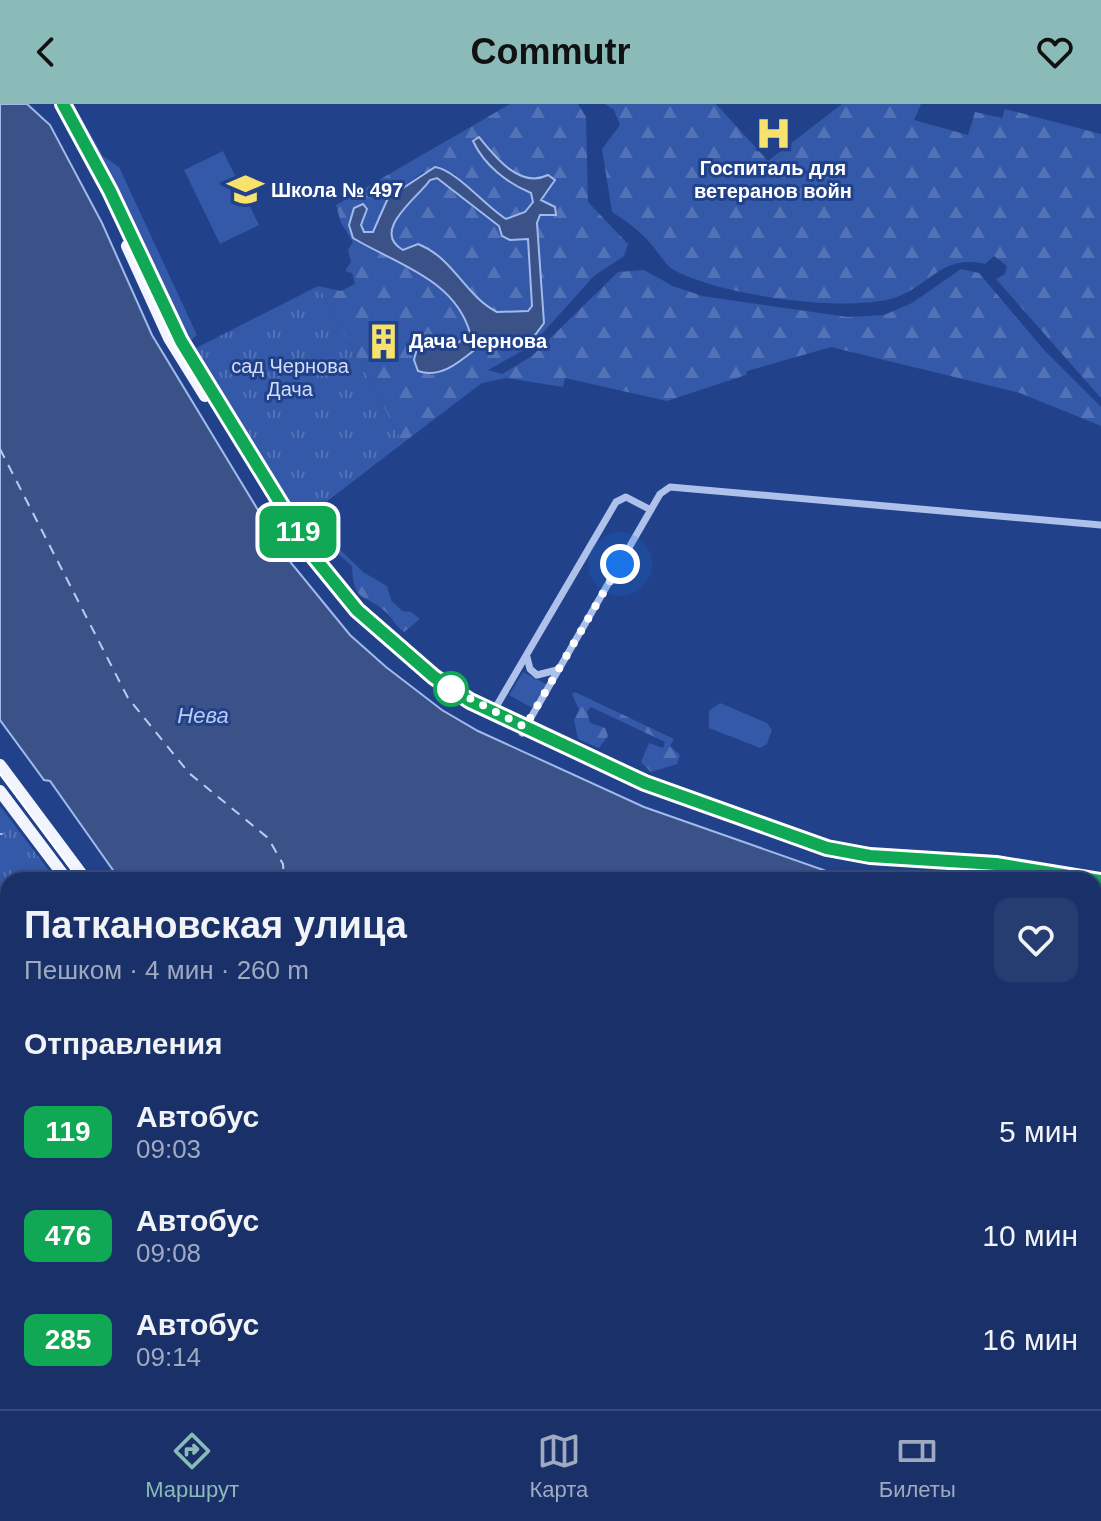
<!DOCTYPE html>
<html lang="ru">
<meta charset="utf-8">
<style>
body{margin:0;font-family:Arial,sans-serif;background:#263d71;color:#f1f3f6;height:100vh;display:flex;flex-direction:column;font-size:30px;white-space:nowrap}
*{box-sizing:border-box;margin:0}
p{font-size:26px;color:#9fa9c0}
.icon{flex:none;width:44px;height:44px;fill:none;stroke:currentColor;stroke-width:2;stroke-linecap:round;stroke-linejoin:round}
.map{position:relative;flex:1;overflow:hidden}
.drawer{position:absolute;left:0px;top:768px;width:1102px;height:538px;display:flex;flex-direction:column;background:#193168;border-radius:24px 24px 0 0;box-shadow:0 4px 12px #0003,0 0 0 2px #374c7c}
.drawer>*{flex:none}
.badge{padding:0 16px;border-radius:12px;font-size:28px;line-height:52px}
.you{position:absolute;width:40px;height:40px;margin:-20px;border:6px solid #fff;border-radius:50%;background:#1a73e8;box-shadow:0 0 0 12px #1a73e833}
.map>.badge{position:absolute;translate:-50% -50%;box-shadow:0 0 0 4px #fff}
h2{padding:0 24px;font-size:30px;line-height:72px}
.round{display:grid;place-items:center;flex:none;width:84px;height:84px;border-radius:16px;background:#263d71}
.overview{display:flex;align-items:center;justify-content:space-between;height:136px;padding:0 24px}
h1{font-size:38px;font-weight:700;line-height:60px}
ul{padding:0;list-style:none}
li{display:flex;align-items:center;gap:24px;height:104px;padding:0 24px}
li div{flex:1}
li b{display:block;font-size:30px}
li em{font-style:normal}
li .badge{min-width:88px;font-weight:700;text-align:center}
header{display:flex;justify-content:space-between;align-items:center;height:104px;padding:0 24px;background:#8bbbb9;color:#111;font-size:36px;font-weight:700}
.menu{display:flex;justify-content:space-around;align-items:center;height:112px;border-top:2px solid #374c7c;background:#193168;font-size:22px;color:#9fa9c0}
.menu a{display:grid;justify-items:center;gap:4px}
.menu .active{color:#8bbbb9}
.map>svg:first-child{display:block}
.green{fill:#3459a8}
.forest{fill:url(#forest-firs);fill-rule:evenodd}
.park{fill:url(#park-tufts)}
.water{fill:#3a5288;stroke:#a1baec;stroke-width:2;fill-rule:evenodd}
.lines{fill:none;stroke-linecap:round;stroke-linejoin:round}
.stream{stroke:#a1baec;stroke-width:2}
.ferry{stroke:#b9ccf2;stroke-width:2;stroke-dasharray:10 8;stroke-linecap:butt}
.minor{stroke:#adc1eb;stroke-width:7}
.primary{stroke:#f2f5fe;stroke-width:12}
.tram{stroke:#fff;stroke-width:2}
.line-casing{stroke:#fff;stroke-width:18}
.line{stroke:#10a855;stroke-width:12}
.walk{stroke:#fff;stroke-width:8;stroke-dasharray:0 14.4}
.stop-dot{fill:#fff;stroke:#10a855;stroke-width:4}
.labels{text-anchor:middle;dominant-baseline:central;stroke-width:6;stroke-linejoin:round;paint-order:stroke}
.poi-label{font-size:20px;font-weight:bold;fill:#fff;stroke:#21418b;text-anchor:start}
.park-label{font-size:20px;fill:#d2def8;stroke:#21418b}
.water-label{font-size:22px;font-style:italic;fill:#b9ccf2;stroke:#21418b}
</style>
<header><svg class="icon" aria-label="back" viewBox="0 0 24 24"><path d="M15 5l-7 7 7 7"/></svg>Commutr<svg class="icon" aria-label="heart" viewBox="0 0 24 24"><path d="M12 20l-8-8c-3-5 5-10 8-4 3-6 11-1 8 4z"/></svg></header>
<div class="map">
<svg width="1101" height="1305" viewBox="0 0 1101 1305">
<defs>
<pattern id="forest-firs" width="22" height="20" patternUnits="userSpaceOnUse" patternTransform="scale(2)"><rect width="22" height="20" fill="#3459a8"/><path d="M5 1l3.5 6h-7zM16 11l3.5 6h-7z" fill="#5272b5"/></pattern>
<pattern id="park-tufts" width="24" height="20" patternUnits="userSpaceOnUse" patternTransform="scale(2)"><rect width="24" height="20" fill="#3459a8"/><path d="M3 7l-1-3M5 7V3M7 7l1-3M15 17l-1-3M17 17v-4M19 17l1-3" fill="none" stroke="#5272b5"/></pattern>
</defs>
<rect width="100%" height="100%" fill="#21418b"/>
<path class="green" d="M 67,0 L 73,0 L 103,52 L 119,63 L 197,231 L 186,240 Z
M 223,47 L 259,121 L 220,140 L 184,66 Z
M 523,568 L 546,580 L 532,604 L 509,591 Z
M 720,599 L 767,619 L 772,626 L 767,640 L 760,644 L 709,624 L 709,607 Z"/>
<path class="forest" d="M 510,0 L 578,0 L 586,13 L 588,98 L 628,140 L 624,152 L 594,172 L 531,242 L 488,266 L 502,270 L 532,252 L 618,168 L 644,166 L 673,182 L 702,192 L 848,213 L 884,211 L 912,199 L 961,165 L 979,169 L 1044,246 L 1101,303 L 1101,322 L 1020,289 L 831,243 L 747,267 L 746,271 L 667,297 L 565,274 L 563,283 L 506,274 L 482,279 L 403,339 L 318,182 L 341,187 L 355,180 L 352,169 L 345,167 L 351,158 L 348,146 L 353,138 L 341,119 L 336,101 ZM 480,33 C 494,52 515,78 541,75 L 544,89 L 541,96 L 555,103 L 540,111 L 537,119 L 544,219 L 520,234 L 493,232 L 431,271 L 415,247 L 441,233 L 453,243 L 470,229 C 454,175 396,160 353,134 L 363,100 L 361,121 L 364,128 L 373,129 L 388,94 L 423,68 L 455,70 L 483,100 L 506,115 L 525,108 L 533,98 L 531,89 C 506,79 491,63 475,42 Z
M 605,0 L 716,0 L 768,57 L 842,0 L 921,0 L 914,16 L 968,31 L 975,8 L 1002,14 L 1005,5 L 1101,30 L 1101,294 L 996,175 L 1005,170 L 1007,162 L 994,152 L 985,160 C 943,150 931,180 897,193 C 849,210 718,191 674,166 C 664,160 658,147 650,139 C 639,126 626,117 612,108 L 602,45 L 620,21 L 614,6 Z
M 437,74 L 492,116 L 510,136 L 528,134 L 532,203 L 528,207 L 497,208 C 465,192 454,154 419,140 L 403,146 C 369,127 420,93 430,75 Z
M 319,433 L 327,433 L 363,468 L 387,482 L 391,496 L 402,507 L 411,508 L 420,515 L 404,528 C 395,522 394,516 387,509 C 363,487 354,501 352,462 Z
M 575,588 L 674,635 L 670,642 L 680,651 L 677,660 L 651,668 L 641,658 L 649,639 L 663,644 L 665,638 L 591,603 L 587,607 L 590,619 L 605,624 L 608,632 L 599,644 L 578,635 L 574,616 L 579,606 L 572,590 Z"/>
<path class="park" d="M 318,182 L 403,339 L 300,418 L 194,245 Z
M 0,702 L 56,776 L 8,776 L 8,979 L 0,985 Z"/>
<path class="water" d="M 0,0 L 27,0 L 50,21 L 102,119 L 152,231 L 287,454 L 350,531 L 386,563 L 442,606 L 478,627 L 644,703 L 829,768 L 916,776 L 120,776 L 50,677 L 44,676 L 0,616 Z
M 479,33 C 495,53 520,85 548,71 L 555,76 L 541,96 L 555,103 L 556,111 L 540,111 L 537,119 L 544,219 L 535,231 L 520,234 L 493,232 C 469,247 447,277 418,267 L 414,256 C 419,230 435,229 453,243 L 470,229 C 455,175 396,160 353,134 L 349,121 L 354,104 L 363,100 L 367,105 L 361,121 L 364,128 L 373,128 L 388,94 L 435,63 C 456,66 484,101 506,115 L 525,108 L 533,98 L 531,89 C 507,79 484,61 473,37 ZM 437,74 L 499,122 L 502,132 L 510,136 L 528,135 L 532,202 L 528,207 L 497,208 C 465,192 454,154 418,140 L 403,146 C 369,127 420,92 430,76 Z
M 1094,798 L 1101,799 L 1101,1135 L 1094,1134 Z"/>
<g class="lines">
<path class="stream" d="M 0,730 L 2,730"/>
<path class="ferry" d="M 0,345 L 128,594 L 189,669 L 268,734 L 283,760 L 284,776
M 1094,1017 L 1101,1019"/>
<path class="minor" d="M 527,553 L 530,565 L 537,571 L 557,566
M 493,608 L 616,398 L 626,393 L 651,406
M 522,629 L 660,390 L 670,383 L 1101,421
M 0,997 L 8,990
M 237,1305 L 249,1298"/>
<path class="primary" d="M 63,0 L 110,87 L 181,237 L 313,452 L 357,506 L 434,573 L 470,597 L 645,679 L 827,744 L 870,752 L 1015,762 L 1101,777
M 127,142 L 169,234 L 205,292
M 0,661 L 86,776
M 0,687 L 67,776
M 645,1298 L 649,1305
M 661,1298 L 665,1305"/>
<path class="tram" d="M 0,670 L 79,776
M 651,1298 L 655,1305"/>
</g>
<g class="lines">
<defs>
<path id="line" d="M 63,0 L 110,87 L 181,237 L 313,452 L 357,506 L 434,573 L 470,597 L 645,679 L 827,744 L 870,752 L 996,760 L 1101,777"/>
</defs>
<use href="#line" class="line-casing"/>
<use href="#line" class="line"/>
<path class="walk" d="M 451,585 L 448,583 L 525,623 L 620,460"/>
</g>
<defs>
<symbol id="hospital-bare" viewBox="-9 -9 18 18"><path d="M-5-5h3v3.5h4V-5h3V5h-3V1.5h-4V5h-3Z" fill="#f8e26e" stroke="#21418b" stroke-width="2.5" paint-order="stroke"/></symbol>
<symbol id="school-bare" viewBox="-9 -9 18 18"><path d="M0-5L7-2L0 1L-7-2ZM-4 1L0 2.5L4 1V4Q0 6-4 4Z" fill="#f8e26e" stroke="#21418b" stroke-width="2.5" paint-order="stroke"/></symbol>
<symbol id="building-bare" viewBox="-9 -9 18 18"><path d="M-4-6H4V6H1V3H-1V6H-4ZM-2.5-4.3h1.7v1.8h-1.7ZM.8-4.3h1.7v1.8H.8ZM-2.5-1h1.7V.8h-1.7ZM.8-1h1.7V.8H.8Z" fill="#f8e26e" stroke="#21418b" stroke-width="2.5" paint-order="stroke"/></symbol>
</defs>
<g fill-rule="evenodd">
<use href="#hospital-bare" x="748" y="4" width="51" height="51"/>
<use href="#school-bare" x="220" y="60" width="51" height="51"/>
<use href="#building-bare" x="358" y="212" width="51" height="51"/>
</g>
<circle class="stop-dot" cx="451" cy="585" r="16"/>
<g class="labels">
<g class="poi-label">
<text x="773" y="64" text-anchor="middle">Госпиталь для<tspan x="773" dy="23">ветеранов войн</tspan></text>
<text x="271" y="86">Школа № 497</text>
<text x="409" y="237">Дача Чернова</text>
</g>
<g class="park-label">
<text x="290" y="262">сад Чернова<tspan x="290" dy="23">Дача</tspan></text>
</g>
<g class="water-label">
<text x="203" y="611">Нева</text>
</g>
</g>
</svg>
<div class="you" style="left:620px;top:460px"></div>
<b class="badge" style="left:298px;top:428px;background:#10a855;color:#fff">119</b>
<section class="drawer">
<div class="overview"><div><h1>Паткановская улица</h1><p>Пешком · 4 мин · 260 m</p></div><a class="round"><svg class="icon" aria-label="heart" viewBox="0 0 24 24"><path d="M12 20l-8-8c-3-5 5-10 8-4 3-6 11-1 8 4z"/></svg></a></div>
<h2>Отправления</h2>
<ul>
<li><span class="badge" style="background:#10a855;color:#fff">119</span><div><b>Автобус</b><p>09:03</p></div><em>5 мин</em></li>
<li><span class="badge" style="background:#10a855;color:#fff">476</span><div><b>Автобус</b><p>09:08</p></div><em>10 мин</em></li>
<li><span class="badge" style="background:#10a855;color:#fff">285</span><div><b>Автобус</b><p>09:14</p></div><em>16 мин</em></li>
</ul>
</section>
</div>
<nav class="menu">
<a class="active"><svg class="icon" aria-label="directions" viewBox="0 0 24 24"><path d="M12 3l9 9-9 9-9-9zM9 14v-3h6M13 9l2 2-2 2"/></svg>Маршрут</a>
<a><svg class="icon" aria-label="map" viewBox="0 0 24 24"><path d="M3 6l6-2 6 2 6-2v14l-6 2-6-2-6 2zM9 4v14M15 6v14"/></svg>Карта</a>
<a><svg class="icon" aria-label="tickets" viewBox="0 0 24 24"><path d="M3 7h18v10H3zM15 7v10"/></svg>Билеты</a>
</nav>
